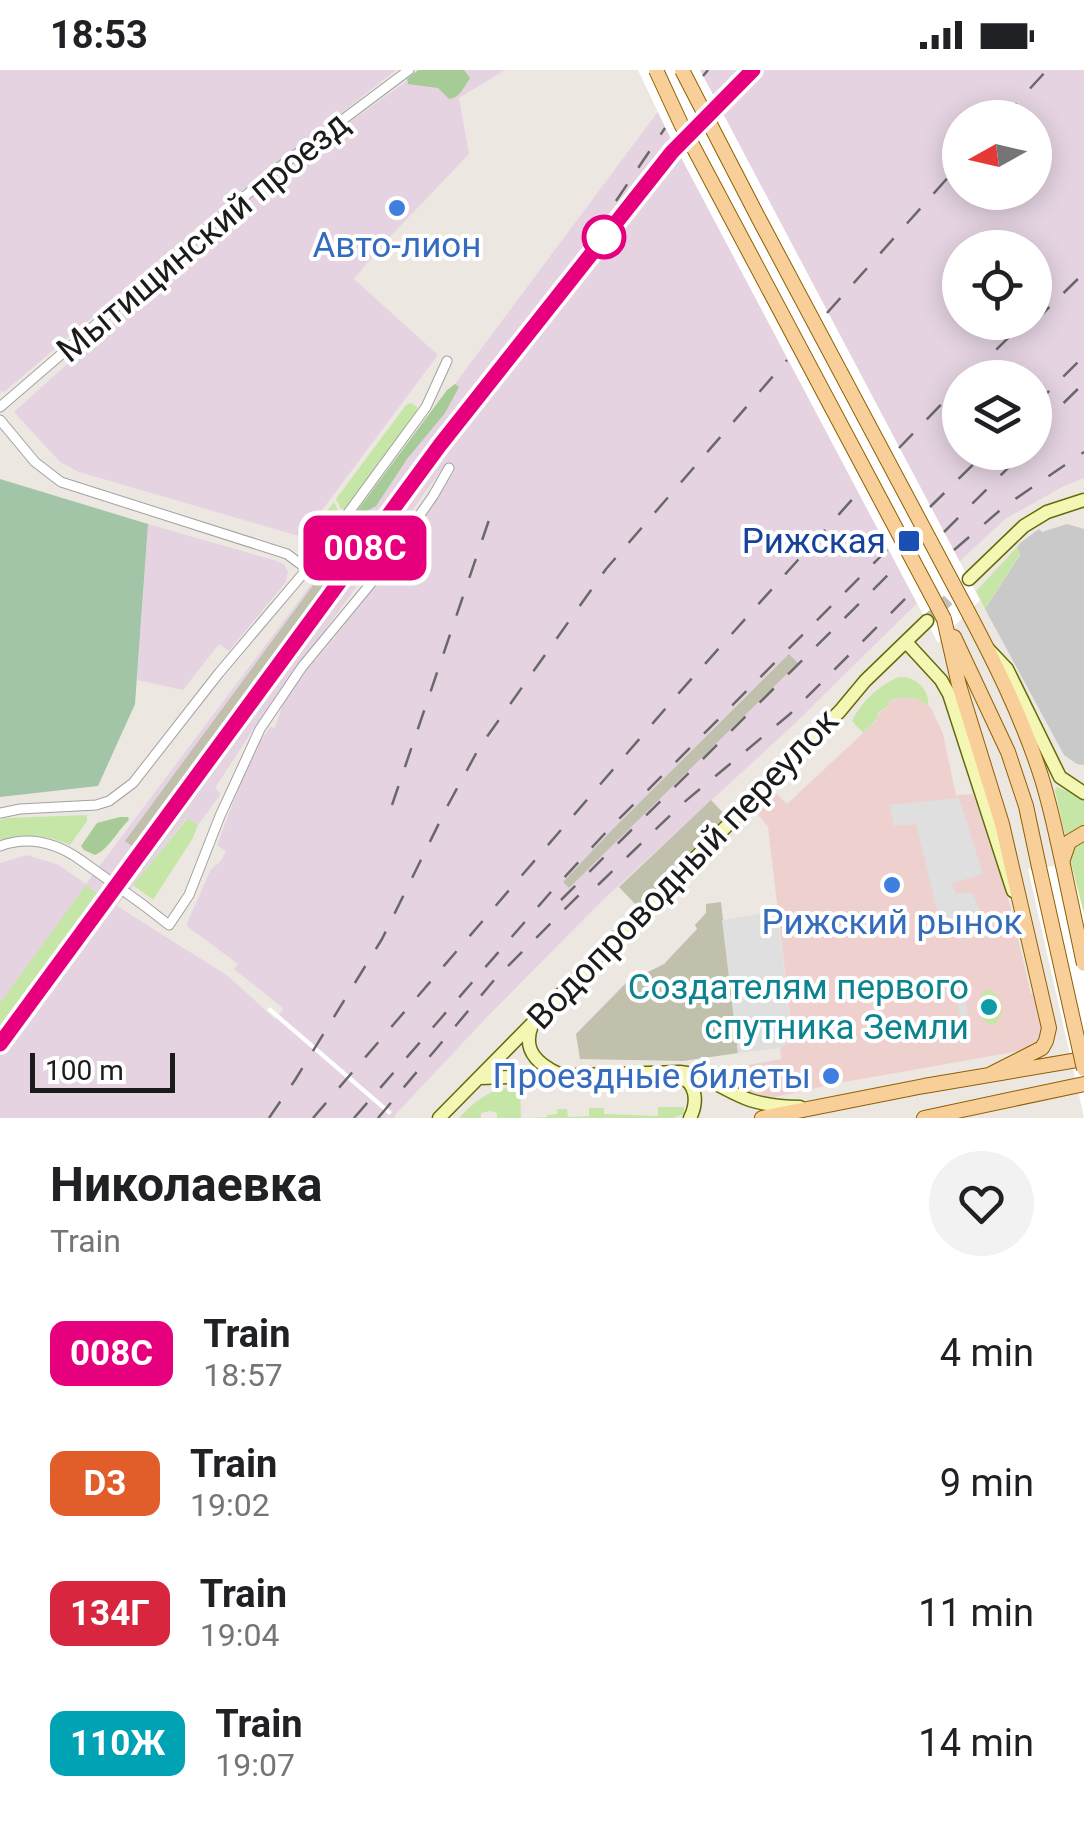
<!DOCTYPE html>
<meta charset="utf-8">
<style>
body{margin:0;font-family:Roboto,sans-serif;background:#f2f2f2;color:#202124;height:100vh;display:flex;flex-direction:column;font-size:38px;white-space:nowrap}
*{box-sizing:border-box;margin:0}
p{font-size:32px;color:#757577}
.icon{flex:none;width:55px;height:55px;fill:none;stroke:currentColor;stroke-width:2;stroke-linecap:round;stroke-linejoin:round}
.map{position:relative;height:1048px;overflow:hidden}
.side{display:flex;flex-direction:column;background:#fff;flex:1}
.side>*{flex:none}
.badge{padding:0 20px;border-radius:15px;font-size:35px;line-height:65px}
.needle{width:65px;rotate:262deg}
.buttons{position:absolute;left:942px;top:30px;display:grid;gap:20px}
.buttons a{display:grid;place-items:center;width:110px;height:110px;border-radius:50%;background:#fff;box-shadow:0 5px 25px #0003;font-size:50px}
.scale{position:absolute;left:30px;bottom:25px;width:145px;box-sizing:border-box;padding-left:10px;border:5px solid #1b1b1b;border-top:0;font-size:28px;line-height:35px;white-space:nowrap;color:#1b1b1b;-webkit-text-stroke:8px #fff;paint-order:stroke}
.map>.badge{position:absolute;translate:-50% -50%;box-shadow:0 0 0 5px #fff}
.round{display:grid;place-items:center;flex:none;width:105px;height:105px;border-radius:52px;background:#f2f2f2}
.summary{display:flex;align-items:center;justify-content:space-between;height:170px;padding:0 50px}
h1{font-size:48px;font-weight:700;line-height:75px}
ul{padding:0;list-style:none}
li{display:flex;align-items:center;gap:30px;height:130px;padding:0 50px}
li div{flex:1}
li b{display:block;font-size:38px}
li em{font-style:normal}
li .badge{min-width:110px;font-weight:700;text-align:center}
.status{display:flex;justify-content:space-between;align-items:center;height:70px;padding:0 50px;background:#fff;direction:ltr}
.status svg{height:28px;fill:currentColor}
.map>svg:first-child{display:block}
.commercial{fill:#eed1cf}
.industrial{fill:#e5d3e2;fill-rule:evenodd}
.religious{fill:#c9c9c9}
.construction{fill:#c0c0ad}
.grass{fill:#c6e6a7}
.forest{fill:#a6cb96}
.cemetery{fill:#a2c5a8}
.parking{fill:#dfdfdf}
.pier{fill:#fff}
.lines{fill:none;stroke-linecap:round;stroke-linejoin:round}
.secondary-tunnel{stroke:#c2bfb9;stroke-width:12;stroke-dasharray:12 6;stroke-linecap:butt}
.minor-casing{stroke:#a2a2a2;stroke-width:11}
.secondary-casing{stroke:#626c08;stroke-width:15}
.primary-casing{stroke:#8e6004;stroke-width:16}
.minor{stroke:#fff;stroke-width:9}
.secondary{stroke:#f4f7b4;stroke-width:12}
.primary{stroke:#f9cf99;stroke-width:14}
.rail{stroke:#696969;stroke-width:2.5;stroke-dasharray:20 20;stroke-linecap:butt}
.minor-bridge-casing{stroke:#a2a2a2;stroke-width:11;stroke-linecap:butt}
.primary-bridge-casing{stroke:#8e6004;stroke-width:16;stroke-linecap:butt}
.minor-bridge{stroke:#fff;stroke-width:9}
.primary-bridge{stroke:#f9cf99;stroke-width:14}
.line-casing{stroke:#fff;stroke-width:22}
.line{stroke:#e6007e;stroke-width:15}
.shop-dot{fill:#3f7fe0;stroke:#fff;stroke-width:4}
.stop-dot{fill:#fff;stroke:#e6007e;stroke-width:5}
.transit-dot{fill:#1a4fb4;stroke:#fff;stroke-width:4}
.culture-dot{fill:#0f9aa8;stroke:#fff;stroke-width:4}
.labels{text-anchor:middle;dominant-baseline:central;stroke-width:8;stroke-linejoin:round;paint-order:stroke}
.street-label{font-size:35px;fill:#1b1b1b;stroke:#fff}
.shop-label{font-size:35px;fill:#366cbe;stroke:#fff}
.transit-label{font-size:35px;fill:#164399;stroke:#fff;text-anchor:end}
.culture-label{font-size:35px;fill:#0d838f;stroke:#fff;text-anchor:end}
</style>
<div class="status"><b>18:53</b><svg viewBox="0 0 49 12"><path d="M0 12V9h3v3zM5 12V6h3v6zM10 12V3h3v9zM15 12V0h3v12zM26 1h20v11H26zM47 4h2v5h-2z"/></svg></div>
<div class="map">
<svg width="1084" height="1048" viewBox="0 0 1084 1048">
<rect width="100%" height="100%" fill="#ece8e1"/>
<path class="commercial" d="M 907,627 L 921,630 L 931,638 L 943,664 L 956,725 L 973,724 L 1010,835 L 1031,924 L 1036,924 L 1042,956 L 1040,969 L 1034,976 L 1025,980 L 839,1013 L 775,1027 L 759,1028 L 736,1019 L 728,1010 L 731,998 L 781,989 L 780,978 L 793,970 L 768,757 L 755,741 L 774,721 L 787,734 L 877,650 L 877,645 L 889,635 L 889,631 Z"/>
<path class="industrial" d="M 0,0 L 396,0 L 235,127 L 233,125 L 227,130 L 228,132 L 4,322 L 0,321 Z
M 422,0 L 505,0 L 459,28 L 469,84 L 382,175 L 354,209 L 438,285 L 302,467 L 79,402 L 60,392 L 14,342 L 275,106 Z
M 689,0 L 1084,0 L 1084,408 L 1062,417 L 1005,449 L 961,490 L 789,659 L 605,828 L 488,946 L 395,1045 L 395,1048 L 0,1048 L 0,793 L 27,785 L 59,795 L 86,814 L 364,444 L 463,303 ZM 960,48 L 1035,48 L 1035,122 L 960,122 ZM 960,178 L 1035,178 L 1035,252 L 960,252 ZM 960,308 L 1035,308 L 1035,382 L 960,382 ZM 445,395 L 454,402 L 365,529 L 335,566 L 335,569 L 333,569 L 315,591 L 313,591 L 285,627 L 275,658 L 270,657 L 251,685 L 217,775 L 226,781 L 220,792 L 211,799 L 187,853 L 188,857 L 238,894 L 234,899 L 284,939 L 275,949 L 228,906 L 117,836 L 187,748 L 198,755 L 221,724 L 215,718 L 256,655 Z
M 148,454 L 277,491 L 285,495 L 288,502 L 286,512 L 229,581 L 219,574 L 183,620 L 137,610 Z"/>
<path class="religious" d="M 1067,454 L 1084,459 L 1084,695 L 1077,694 L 1064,685 L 985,539 L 1020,485 L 1017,477 L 1020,473 L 1039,459 L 1042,462 Z"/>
<path class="construction" d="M 367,442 L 374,447 L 133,777 L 125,771 Z
M 366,482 L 372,486 L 295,591 L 142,800 L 136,796 Z
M 789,584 L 798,593 L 569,818 L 563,812 L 611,761 Z
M 711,730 L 726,746 L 637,836 L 619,817 Z
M 721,832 L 738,983 L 683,991 L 580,989 L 576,964 L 626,913 L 664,894 L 697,859 L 695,855 L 706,843 L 706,834 Z"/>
<path class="grass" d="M 411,333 L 417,337 L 416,344 L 346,439 L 341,439 L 336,429 L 406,335 Z
M 334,432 L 340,445 L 313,483 L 308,485 L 302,478 L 304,470 Z
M 1017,477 L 1020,484 L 985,539 L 976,521 Z
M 899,607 C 915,606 930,619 928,636 C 916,625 904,626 889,631 L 889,635 L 877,644 L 877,649 L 863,663 L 852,651 C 861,632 879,615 899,607 Z
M 1057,717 L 1084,728 L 1084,756 L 1065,765 L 1055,720 Z
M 87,745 L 87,751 L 70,775 C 47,765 25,763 0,770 L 0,750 L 5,748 Z
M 188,748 L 198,755 L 193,768 L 153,830 L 133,815 Z
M 1084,770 L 1084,844 L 1069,787 L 1072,779 Z
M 86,815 L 97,823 L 0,956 L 0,933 Z
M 987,919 C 1004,925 1007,944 993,956 C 977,949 973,930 987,919 Z
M 542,1012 L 544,1015 L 520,1017 L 521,1048 L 497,1048 L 497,1043 L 491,1041 L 481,1043 L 481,1048 L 459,1048 C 475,1030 492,1018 516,1016 L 516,1013 Z
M 658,1037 L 684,1037 L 684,1044 L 673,1048 L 530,1048 L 547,1047 L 547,1045 L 557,1044 L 557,1039 L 567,1039 L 568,1047 L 589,1046 L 589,1038 L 604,1038 L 604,1044 L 658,1046 Z"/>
<path class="forest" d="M 418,0 L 464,0 L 470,8 C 464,17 460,28 449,29 L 438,18 L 408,14 L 407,9 Z
M 455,314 L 459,317 L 445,343 L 407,389 L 376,436 L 363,443 L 347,463 L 345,458 L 348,453 L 447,320 Z
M 120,747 L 128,747 L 129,750 C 118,760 109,779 95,785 L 84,780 L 81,776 L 97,753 Z"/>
<path class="cemetery" d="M 0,409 L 148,454 L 135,634 L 98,716 L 0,727 Z"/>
<path class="parking" d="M 959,728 L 983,804 L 952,813 L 956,824 L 968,822 L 973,824 L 981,844 L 941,857 L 916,754 L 894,756 L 889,735 Z
M 777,841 L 793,970 L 780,978 L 738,983 L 722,850 Z
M 964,920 L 972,971 L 964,972 L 956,921 Z"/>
<path class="pier" d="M 638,0 L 700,0 L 980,530 L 938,573 L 667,61 Z
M 1071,794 L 1084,844 L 1084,1047 L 1028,799 Z
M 270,937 L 392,1042 L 389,1045 L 267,940 Z"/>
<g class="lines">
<path class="secondary-tunnel" d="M 927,551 L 964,514"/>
<defs>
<path id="minor" d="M 0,337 L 273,102 L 409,0
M 0,350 L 35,392 L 61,412 L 287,484 L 307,499
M 0,743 L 20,739 L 96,735 L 109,731 L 133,713 L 219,603 L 307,499 L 426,337 L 447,291
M 0,776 C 30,765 57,773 82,791
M 142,834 L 169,855 L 189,825 L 220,746 L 260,659 L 302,597 L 377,506 L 433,426 L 449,398"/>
<path id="secondary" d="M 969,509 L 1024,456 L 1047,442 L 1084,430
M 906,572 L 941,610 L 949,624 L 1013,821
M 988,579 L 1007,599 L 1060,707 L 1084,723
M 532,955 C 522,980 537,994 559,1004
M 678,1006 C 697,1012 698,1032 690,1048
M 479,1008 L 680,1002 C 706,1004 726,1022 750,1030 C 766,1035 783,1037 800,1037
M 439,1048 L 840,641 L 865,611 L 927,551"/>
<path id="primary" d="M 966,538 C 994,591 1021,645 1040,703 C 1050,733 1056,764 1063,795
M 944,549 L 959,615 L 1002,754 L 1049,958 L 1046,971 L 1042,978 L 991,1004
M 954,567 L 1008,682 L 1026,736 L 1039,797
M 1063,789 L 1069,772 L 1084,763
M 762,1048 L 924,1016 L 1084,989
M 924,1048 L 1084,1014"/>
</defs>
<use href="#minor" class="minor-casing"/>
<use href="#secondary" class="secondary-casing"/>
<use href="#primary" class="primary-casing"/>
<use href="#minor" class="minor"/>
<use href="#secondary" class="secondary"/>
<use href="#primary" class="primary"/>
<path class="rail" d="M 703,6 L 708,0
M 717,34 L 753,0
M 1003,48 L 1047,0
M 616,131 L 665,58
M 827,243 L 960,94
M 1035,251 L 1084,203
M 968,308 L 1024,252
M 1035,335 L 1084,286
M 1035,361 L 1084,313
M 899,378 L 960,315
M 930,437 L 986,382
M 944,462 L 1024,382
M 954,480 L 1005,436 L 1084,382
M 392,735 L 490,447
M 598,815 L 682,734 L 790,644 L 912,522
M 561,830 L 897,496
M 0,974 L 440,375 L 676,78
M 269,1048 L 295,1010 L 382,869 L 448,735 L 479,678 L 606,499 L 787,290
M 313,1048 L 678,624 L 858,423
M 354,1048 L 550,823 L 609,759 L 888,479
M 378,1048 L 495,909 L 579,825"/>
<defs>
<path id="minor-bridge" d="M 82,791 L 142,834"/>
<path id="primary-bridge" d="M 656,0 L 681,54 L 944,549
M 682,0 L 759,149 L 966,538
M 1063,795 L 1084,894
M 1039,797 L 1084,999"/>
</defs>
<use href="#minor-bridge" class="minor-bridge-casing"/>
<use href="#primary-bridge" class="primary-bridge-casing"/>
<use href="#minor-bridge" class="minor-bridge"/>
<use href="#primary-bridge" class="primary-bridge"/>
</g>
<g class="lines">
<defs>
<path id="line" d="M 0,974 L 440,375 L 672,82 L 753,0"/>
</defs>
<use href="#line" class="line-casing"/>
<use href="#line" class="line"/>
</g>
<g class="shop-dot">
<circle cx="397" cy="138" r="10"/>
<circle cx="892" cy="815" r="10"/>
<circle cx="831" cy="1006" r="10"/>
</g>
<circle class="stop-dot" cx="604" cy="167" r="20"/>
<rect class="transit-dot" x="897" y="459" width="24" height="24" rx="5"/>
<circle class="culture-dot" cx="989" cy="937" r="10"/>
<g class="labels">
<g class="street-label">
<text transform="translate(203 167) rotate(-40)">Мытищинский проезд</text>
<text transform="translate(683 799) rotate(-46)">Водопроводный переулок</text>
</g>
<g class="shop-label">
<text x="397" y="175">Авто-лион</text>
<text x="892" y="852">Рижский рынок</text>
<text x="811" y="1006" text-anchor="end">Проездные билеты</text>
</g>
<g class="transit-label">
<text x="886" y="471">Рижская</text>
</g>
<g class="culture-label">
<text x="969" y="917">Создателям первого<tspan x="969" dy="40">спутника Земли</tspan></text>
</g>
</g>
</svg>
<div class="buttons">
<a><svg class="needle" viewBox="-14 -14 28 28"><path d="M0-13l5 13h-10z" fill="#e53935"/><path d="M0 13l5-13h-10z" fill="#757577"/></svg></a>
<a><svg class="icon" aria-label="locate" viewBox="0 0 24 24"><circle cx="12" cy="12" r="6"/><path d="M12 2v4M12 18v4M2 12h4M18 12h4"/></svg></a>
<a><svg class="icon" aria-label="layers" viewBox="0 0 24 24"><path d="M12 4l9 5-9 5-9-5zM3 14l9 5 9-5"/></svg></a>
</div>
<div class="scale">100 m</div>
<b class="badge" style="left:365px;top:478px;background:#e6007e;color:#fff">008С</b>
</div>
<section class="side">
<div class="summary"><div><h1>Николаевка</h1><p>Train</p></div><a class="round"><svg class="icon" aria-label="heart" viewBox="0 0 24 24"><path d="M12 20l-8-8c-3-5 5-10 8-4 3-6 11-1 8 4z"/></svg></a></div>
<ul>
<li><span class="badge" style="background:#e6007e;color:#fff">008С</span><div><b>Train</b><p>18:57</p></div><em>4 min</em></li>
<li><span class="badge" style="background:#e15d29;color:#fff">D3</span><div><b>Train</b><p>19:02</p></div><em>9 min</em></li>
<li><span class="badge" style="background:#d7263d;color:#fff">134Г</span><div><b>Train</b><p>19:04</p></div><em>11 min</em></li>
<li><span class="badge" style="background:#00a3b4;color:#fff">110Ж</span><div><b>Train</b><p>19:07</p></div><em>14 min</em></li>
</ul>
</section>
